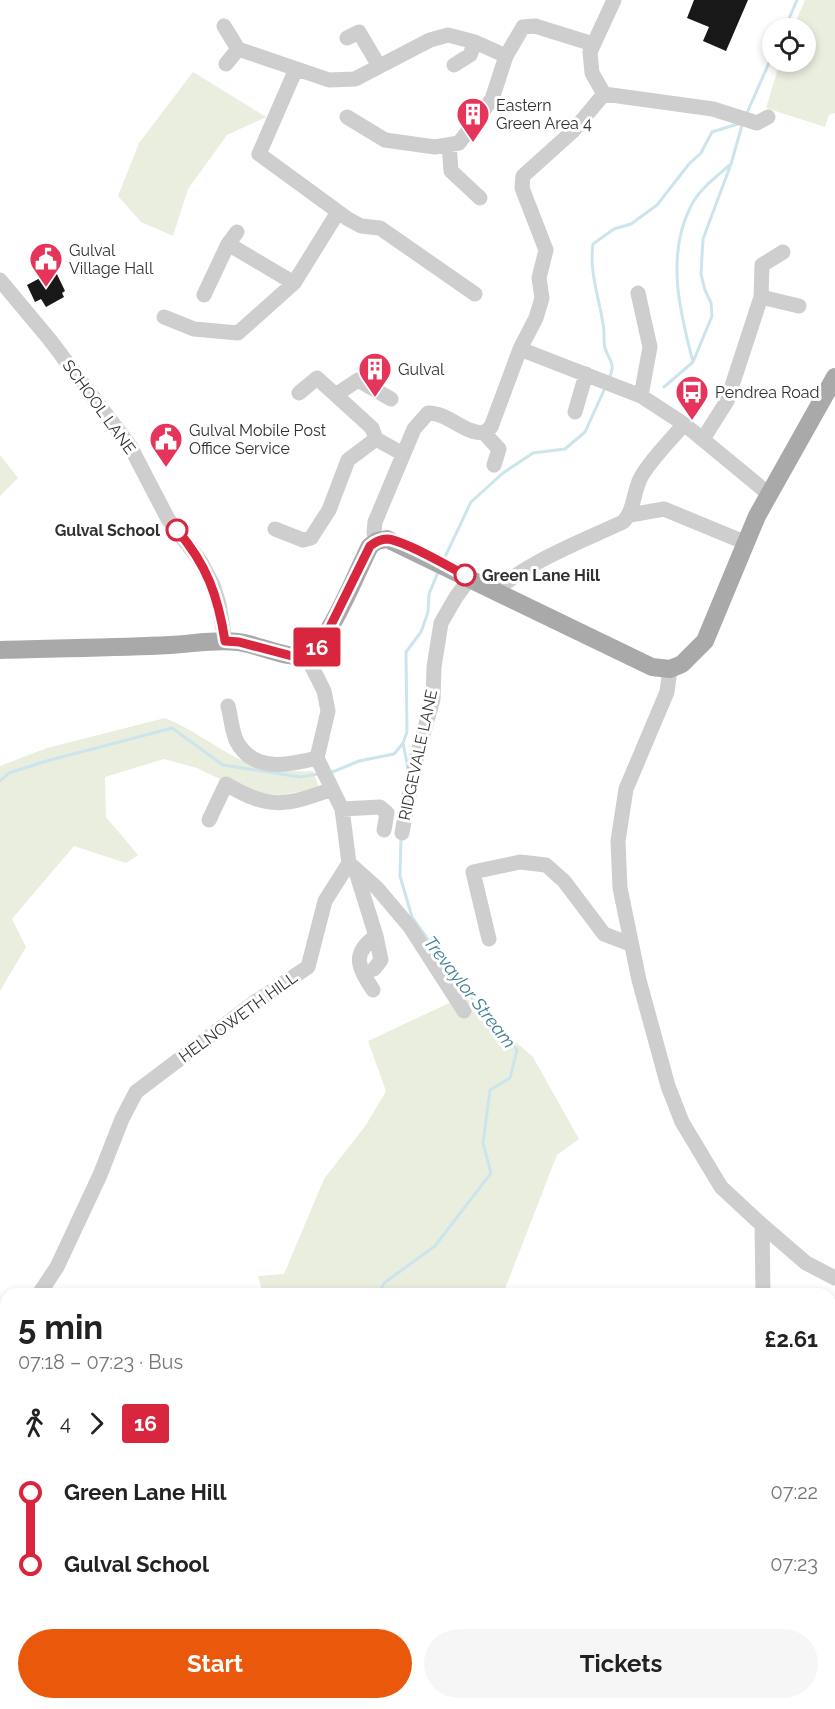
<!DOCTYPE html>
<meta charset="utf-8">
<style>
body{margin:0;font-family:Raleway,sans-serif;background:#f6f6f6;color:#222;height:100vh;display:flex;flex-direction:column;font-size:22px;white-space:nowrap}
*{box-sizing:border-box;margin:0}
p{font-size:20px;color:#767676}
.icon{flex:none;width:33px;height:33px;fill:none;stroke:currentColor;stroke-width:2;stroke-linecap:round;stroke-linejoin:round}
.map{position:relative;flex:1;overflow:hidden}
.side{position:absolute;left:0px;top:1288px;width:836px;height:422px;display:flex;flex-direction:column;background:#fff;border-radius:18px 18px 0 0;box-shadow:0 3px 9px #0003}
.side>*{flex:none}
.badge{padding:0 12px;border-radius:4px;font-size:21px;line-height:39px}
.buttons{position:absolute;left:762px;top:18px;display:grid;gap:12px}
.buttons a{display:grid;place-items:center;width:54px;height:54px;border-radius:50%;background:#fff;box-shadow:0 3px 9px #0003;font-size:30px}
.map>.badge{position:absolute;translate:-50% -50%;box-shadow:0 0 0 3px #fff}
.legs{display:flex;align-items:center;gap:9px;height:66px;padding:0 18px;font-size:20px}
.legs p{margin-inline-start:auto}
.overview{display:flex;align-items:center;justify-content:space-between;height:102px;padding:0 18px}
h1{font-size:33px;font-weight:700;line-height:45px}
.cta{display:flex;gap:12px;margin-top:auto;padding:12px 18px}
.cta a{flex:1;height:69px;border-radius:36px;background:#ea580c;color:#fff;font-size:24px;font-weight:700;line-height:69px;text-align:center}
.cta a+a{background:#f6f6f6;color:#222}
ul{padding:0 18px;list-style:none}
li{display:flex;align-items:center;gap:21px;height:72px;font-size:22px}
li i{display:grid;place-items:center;width:9px;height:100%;margin:0 8px;background:currentColor}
li i::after{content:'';width:15px;height:15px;margin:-8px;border:4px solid;border-radius:50%;background:#fff}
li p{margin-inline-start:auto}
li:first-child i{background:linear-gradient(#0000 50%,currentColor 0)}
li:last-child i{background:linear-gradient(currentColor 50%,#0000 0)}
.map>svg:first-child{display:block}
.green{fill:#e9eedf}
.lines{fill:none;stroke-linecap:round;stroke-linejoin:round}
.stream{stroke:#cce5ed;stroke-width:3}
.building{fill:#181818}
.minor{stroke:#cecece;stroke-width:15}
.major{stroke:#a9a9a9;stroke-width:18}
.line-1-casing{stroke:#fff;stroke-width:14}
.line-1{stroke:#d7263d;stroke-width:9}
.stop-1-dot{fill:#fff;stroke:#d7263d;stroke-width:3}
.labels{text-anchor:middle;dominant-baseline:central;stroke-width:6;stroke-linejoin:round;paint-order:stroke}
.poi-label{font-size:16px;fill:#313131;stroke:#fff;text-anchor:start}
.street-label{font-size:16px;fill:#313131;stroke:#fff}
.stop-label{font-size:16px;font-weight:bold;fill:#313131;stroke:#fff;text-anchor:end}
.water-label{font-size:18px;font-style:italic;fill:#3d7f94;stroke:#fff}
</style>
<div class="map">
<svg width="835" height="1709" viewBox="0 0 835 1709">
<rect width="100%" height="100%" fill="#fff"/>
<path class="green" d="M 805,0 L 835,0 L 835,113 L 829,115 L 825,127 L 766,108 L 780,62 L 806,62 L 806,28 L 793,28 Z
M 193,72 L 266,117 L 227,135 L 188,189 L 173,236 L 141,222 L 118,196 L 139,143 Z
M 0,455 L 18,478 L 0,496 Z
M 165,718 C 190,728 211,744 235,757 C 259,769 286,772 313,771 L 319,788 L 281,795 L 249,793 L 197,768 L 164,759 L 105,777 L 106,817 L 138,855 L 126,863 L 74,846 L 12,919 L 26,947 L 0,991 L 0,766 L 47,748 Z
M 464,996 L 533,1057 L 579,1139 L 557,1155 L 503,1294 L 263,1294 L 258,1276 L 284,1274 L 324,1179 L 366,1125 L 386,1091 L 368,1041 Z
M 355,1704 L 573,1704 L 574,1709 L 360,1709 Z"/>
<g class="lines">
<path class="stream" d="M 785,28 L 797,0
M 747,113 L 772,56
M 693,362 L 712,316 L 711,303 L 705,290 L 701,274 L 703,239 L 731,164 L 743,122
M 609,379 C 616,362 610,363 605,348 C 603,341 605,332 603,324 C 599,297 589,272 593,244 L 614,229 L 631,224 L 657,205 L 689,164 L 701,153 L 712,132 L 741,123
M 664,387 L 693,362 C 680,313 666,256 690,208 C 698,190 716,177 731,164
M 443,561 L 471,502 L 503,473 L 533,453 L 565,449 L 585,432 L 605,388
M 403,743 L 408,768
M 330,773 L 359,761 L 394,754 L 403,743 L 407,732 L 406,652 L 421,632 L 428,612 L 429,594 L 438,572
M 0,781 L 9,773 L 43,762 L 172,728 L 223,765 L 300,777 L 318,774
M 379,1294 L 384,1283 L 435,1246 L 491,1173 L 483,1143 L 490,1090 L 510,1078 L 517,1050 L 496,1021 L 466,993 L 412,917 L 400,876 L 401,837
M 525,1704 L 530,1709"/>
</g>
<path class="building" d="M 694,0 L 748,0 L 726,51 L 703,41 L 709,27 L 687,18 Z
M 55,270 L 65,291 L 62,293 L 64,297 L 46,307 L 41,299 L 35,302 L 27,285 Z"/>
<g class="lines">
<path class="minor" d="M 224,26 L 238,49 L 329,80 L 355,79 L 430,40 L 448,35 L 475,42 L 506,56
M 347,38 L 359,32 L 379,66
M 226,64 L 238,49
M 454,65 L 470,55 L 475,42
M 296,69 L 259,154 L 348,219 L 361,226 L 380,228 L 475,294
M 604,94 L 713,109 L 757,123 L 768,117
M 604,94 L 592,73 L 590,52 L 614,0
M 347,117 L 385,140 L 435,147 L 459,143 L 492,99 L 506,56 L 523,27 L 535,26 L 593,44
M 449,145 L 451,171 L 480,198
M 228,244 L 237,232
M 783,252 L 762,265 L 761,297 L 799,306
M 0,280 L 50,340 L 130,446 L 168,519 L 201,562 L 213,585 L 219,604 L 225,641
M 638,293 L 650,347 L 641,396
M 204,295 L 228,244 L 294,283
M 164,317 L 194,329 L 238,333 L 294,283 L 338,212
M 520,349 L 641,396 L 684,424 L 770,495
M 299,393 L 317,378 L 372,428 L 376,439 L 403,454
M 337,394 L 358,380 L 391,399
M 575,412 L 586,374
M 484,433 L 499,449 L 494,465
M 703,439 L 727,401 L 761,297
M 630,515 L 664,509 L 744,542
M 275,529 L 303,540 L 311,538 L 329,510 L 348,460 L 376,439
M 377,541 L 374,533 L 375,522 L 414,429 L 428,413 C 449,413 462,433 484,433 L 491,427 L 520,349 L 536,318 L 542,298 L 539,278 L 546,250 L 522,188 L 523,176 L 573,131 L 604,94
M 494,592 C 531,560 580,542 623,522 C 634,511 633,494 640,479 C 649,461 671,440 684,424
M 306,655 L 324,691 L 328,711 L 317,758 L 342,809 L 349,863
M 670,669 L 667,692 L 626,789 L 618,841 L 620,888 L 639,980 L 668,1086 L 682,1122 L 721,1187 L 762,1225 L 763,1294
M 228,706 C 231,717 232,733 237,742 C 254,773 290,765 317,758
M 342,809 L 380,807 L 387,813 L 384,830
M 209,820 L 226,784 C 269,810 286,806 332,789
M 402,833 L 415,763 L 433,699 L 434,667 L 441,623 L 456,597 L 470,578
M 349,863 L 377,888 L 410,927 L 464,1011
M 356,872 L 376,936 C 350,954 359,968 373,990
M 489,939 L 473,872 L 520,862 L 546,865 L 564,881 L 604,934 L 630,944
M 374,969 L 381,960 L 376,936
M 762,1225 L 806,1263 L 835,1278
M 39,1294 L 57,1267 L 100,1175 L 122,1119 L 136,1092 L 255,1002 L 308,967 L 325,901 L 349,863
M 6,1435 L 2,1451 L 6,1475
M 0,1593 L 6,1574
M 779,1704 L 780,1709"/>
<path class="major" d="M 0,650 C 57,648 113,648 170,645 C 192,644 216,639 238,642 C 257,644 288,660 305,655 C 328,647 358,569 370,546 L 377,541 L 387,539 L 652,667 L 670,669 L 682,664 L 705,641 L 757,516 L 835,377"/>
</g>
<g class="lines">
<defs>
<path id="line-1" d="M 177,530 C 207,565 218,596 225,641 L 239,642 L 292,656 L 306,655 L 318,646 L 328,631 L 370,546 C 375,542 381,539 387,539 C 404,540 449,567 465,575"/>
</defs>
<use href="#line-1" class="line-1-casing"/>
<use href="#line-1" class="line-1"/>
</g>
<defs>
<symbol id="building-pin" viewBox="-11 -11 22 30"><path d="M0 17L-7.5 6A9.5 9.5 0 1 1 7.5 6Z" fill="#e6355b" stroke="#fff"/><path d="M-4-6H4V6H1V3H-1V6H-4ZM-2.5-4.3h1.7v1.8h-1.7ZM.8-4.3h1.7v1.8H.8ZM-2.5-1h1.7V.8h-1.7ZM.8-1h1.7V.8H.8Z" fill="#fff"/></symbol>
<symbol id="civic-pin" viewBox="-11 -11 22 30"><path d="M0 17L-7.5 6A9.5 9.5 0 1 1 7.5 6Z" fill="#e6355b" stroke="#fff"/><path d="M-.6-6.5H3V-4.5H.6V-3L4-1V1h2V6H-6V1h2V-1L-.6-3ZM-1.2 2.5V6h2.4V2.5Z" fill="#fff"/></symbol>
<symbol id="bus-pin" viewBox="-11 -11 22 30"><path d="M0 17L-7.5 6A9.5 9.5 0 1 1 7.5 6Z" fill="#e6355b" stroke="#fff"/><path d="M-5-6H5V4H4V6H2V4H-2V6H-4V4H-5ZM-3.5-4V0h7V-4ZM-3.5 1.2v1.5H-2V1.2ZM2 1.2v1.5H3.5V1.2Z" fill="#fff"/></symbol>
</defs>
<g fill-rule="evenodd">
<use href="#building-pin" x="454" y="95" width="38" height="52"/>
<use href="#civic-pin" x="27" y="240" width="38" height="52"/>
<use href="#building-pin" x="356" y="350" width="38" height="52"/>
<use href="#bus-pin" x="673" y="373" width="38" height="52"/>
<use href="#civic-pin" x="147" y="420" width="38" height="52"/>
</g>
<g class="stop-1-dot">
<circle cx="177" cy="530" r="10"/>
<circle cx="465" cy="575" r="10"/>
</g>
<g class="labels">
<g class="poi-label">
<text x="496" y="105">Eastern<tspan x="496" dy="18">Green Area 4</tspan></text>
<text x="69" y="250">Gulval<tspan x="69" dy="18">Village Hall</tspan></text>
<text x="398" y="369">Gulval</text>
<text x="715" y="392">Pendrea Road</text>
<text x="189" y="430">Gulval Mobile Post<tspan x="189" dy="18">Office Service</tspan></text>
</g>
<g class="street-label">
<text transform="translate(99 407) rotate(54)">SCHOOL LANE</text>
<text transform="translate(418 755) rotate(-78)">RIDGEVALE LANE</text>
<text transform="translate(238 1017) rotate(-36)">HELNOWETH HILL</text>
</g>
<g class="stop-label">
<text x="160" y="530">Gulval School</text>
<text x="482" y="575" text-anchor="start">Green Lane Hill</text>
</g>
<g class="water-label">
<text transform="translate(470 992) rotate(52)">Trevaylor Stream</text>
</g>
</g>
</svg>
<div class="buttons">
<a><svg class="icon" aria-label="locate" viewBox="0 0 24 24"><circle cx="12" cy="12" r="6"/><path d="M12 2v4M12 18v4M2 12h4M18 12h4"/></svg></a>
</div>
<b class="badge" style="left:317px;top:647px;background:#d7263d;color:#fff">16</b>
<section class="side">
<div class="overview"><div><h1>5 min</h1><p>07:18 – 07:23 · Bus</p></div><b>£2.61</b></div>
<div class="legs"><svg class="icon" aria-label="walk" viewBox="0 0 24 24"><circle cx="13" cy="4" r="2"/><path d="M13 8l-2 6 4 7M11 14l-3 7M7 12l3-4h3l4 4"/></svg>4<svg class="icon" aria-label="forward" viewBox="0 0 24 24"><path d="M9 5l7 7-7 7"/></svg><b class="badge" style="background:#d7263d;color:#fff">16</b></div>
<ul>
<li><i style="color:#d7263d"></i><b>Green Lane Hill</b><p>07:22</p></li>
<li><i style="color:#d7263d"></i><b>Gulval School</b><p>07:23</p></li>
</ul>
<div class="cta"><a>Start</a><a>Tickets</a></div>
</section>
</div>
